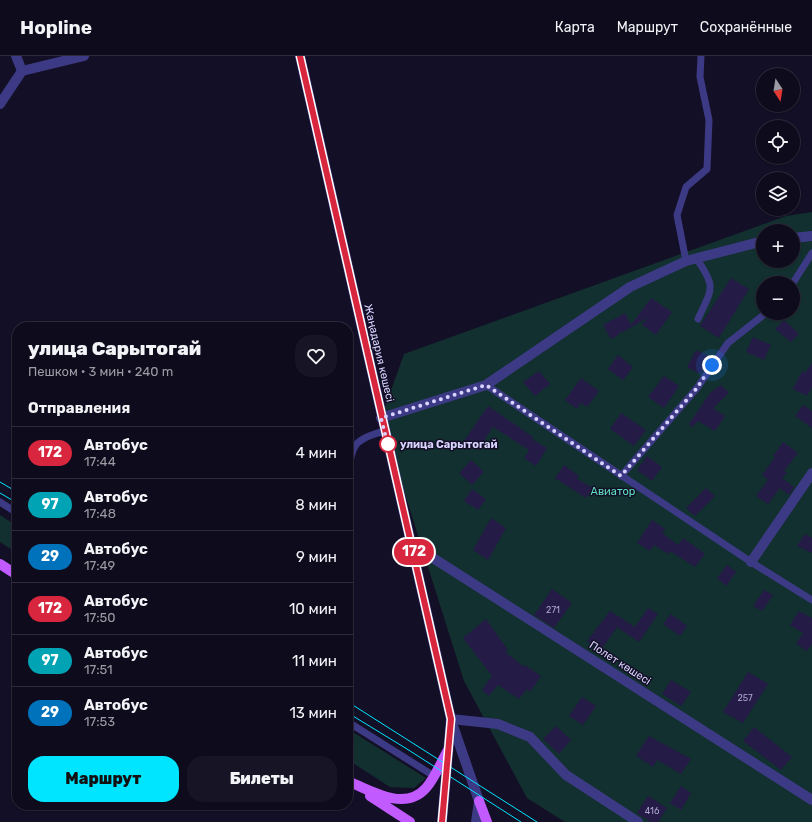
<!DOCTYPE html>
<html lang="ru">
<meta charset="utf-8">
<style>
body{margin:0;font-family:Rubik,sans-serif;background:#171425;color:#f1f3f6;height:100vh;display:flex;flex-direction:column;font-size:15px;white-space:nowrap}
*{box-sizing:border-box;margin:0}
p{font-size:13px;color:#9b9ba3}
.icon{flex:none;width:22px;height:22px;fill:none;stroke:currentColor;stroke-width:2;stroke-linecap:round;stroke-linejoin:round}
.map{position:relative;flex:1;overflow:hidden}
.side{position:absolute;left:12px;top:266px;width:341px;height:488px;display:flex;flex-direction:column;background:#0e0b1c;border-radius:16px;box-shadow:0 1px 3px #0004,0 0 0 1px #2e2b3b}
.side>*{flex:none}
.badge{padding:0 8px;border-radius:13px;font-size:14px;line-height:26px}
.needle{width:26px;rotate:168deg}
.fabs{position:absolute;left:756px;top:12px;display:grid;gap:8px}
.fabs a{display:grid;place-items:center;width:44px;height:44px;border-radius:50%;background:#0e0b1c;box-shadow:0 1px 3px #0004,0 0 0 1px #2e2b3b;font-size:20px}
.you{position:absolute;width:20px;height:20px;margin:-10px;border:3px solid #fff;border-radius:50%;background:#1a73e8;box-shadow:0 0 0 6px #1a73e833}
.map>.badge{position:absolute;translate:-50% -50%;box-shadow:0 0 0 2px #fff}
h2{padding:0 16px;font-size:15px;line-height:36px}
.round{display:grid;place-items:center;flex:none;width:42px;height:42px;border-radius:16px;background:#171425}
.head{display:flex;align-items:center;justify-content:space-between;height:68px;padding:0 16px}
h1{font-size:19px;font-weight:800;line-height:30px}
.button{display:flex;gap:8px;margin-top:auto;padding:8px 16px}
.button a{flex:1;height:46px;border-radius:16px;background:#00e5ff;color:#111;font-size:16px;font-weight:800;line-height:46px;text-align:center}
.button a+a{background:#171425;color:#f1f3f6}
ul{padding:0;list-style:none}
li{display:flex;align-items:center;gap:12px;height:52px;padding:0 16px;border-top:1px solid #2e2b3b}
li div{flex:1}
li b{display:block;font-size:15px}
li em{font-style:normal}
li .badge{min-width:44px;font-weight:700;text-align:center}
header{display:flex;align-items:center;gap:24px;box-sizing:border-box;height:56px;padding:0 20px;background:#0e0b1c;border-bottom:1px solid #2e2b3b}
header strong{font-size:19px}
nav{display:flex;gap:22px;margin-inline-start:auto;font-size:14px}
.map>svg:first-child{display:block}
.green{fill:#12302f;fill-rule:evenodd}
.building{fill:#241b47}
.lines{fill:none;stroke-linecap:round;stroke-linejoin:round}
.service{stroke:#3d3a85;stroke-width:7}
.minor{stroke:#3d3a85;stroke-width:10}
.tertiary{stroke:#3d3a85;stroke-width:10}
.primary{stroke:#c25bff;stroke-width:10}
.tram{stroke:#00e5ff;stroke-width:1}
.line-casing{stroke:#fff;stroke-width:9}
.line{stroke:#d7263d;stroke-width:6}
.walk{stroke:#d9d4ff;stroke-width:4;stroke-dasharray:0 7.2}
.stop-dot{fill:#fff;stroke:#d7263d;stroke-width:2}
.labels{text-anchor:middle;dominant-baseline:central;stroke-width:3;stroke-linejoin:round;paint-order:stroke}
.number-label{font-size:9px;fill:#aca6d1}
.street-label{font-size:11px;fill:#d9d4ff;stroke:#130f26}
.stop-label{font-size:11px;font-weight:bold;fill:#d9d4ff;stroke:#130f26;text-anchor:start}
.park-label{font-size:11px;fill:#5fe0c0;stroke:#130f26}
</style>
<header>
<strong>Hopline</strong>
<nav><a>Карта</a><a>Маршрут</a><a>Сохранённые</a></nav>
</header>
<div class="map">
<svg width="812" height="766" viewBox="0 0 812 766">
<rect width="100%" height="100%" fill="#130f26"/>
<path class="green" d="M 812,156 L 812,766 L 565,766 L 527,742 L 464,625 L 381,362 L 404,298 L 786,160 ZM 763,175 L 793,175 L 793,205 L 763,205 ZM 763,227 L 793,227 L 793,257 L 763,257 Z
M 0,459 L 17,470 L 17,497 L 0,486 Z
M 348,673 L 426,722 L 414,732 L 390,731 L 348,704 Z"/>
<path class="building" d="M 731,222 L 749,233 L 719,282 L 700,270 Z
M 651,242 L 672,256 L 656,279 L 642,269 L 647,262 L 623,276 L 620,276 L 617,280 L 611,283 L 603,269 L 625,257 L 631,269 Z
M 784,264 L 799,278 L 791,286 L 775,273 Z
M 753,281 L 771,289 L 764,304 L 746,296 Z
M 696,294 L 712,302 L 700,318 L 687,311 Z
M 618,299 L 633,311 L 623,324 L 608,313 Z
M 812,307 L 812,331 L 807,340 L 793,333 L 802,315 L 805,317 Z
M 539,315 L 550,328 L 535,340 L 523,326 Z
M 664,320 L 679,330 L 664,352 L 648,341 Z
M 581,322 L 599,335 L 587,351 L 581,347 L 577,353 L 565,344 Z
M 721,329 L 729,337 L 713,352 L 725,360 L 715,375 L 698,365 L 692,371 L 689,368 L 710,337 Z
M 803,349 L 812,355 L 812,372 L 795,360 Z
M 488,350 L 533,381 L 532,383 L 547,392 L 536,410 L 524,402 L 529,394 L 493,371 L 478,394 L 464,385 Z
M 621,357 L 646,374 L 634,390 L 610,373 Z
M 783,386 L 798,397 L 784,415 L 787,417 L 782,422 L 794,431 L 789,439 L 780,432 L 768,448 L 756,440 L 768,424 L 762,419 L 775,401 L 773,400 Z
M 647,400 L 662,411 L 652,425 L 637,414 Z
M 471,404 L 484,416 L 472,429 L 459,417 Z
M 564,409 L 579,420 L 577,423 L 593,432 L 586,442 L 555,422 Z
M 706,432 L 715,440 L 695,460 L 686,452 Z
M 472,433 L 486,443 L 478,454 L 464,445 Z
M 491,462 L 506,472 L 488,504 L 473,494 Z
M 652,464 L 665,473 L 662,477 L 678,489 L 683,482 L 705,498 L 695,511 L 670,495 L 668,498 L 654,489 L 650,495 L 637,487 Z
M 805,478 L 812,482 L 812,497 L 797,490 Z
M 727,509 L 736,516 L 726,530 L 717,522 Z
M 552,533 L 572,547 L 554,572 L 534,559 Z
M 764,534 L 773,539 L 762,555 L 753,550 Z
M 648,552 L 658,558 L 639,586 L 617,571 L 601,594 L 587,585 L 610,555 L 635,571 Z
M 799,555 L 812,562 L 812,588 L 807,595 L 796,588 L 803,577 L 790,569 Z
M 671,558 L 687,570 L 680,580 L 663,568 Z
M 486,563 L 508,594 L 505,596 L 524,611 L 525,609 L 541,620 L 530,636 L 527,633 L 519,643 L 498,629 L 489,640 L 482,634 L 492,620 L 463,582 Z
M 748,616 L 768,628 L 743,667 L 723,656 Z
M 671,624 L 691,636 L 681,650 L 662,638 Z
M 582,641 L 596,650 L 583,669 L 569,660 Z
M 556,670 L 571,684 L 559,698 L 543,683 Z
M 754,671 L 792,701 L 781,714 L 743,685 Z
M 649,680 L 691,703 L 681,718 L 657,704 L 653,711 L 636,700 Z
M 681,730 L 691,737 L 681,754 L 670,747 Z
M 648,740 L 667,752 L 658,766 L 651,766 L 637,757 Z"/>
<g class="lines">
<path class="service" d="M 696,202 C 717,232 712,232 698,263
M 686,205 L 677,159 L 686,131 L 707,113 L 709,64 L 700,21 L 701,0
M 793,227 L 812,197
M 486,329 L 751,506 L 812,544
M 621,420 L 697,332 L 728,287 L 766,257
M 348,425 C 352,392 349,384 385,375
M 0,446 L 17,457
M 348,666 L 434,720"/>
<path class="minor" d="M 22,15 L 84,0
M 0,48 L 22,15 L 16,0
M 793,182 L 812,180
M 381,362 L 486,329 L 630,231 L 686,205 L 763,185
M 413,494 L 433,502 L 812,744
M 751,506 L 812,417
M 451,663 L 498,668 L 530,681 L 566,719 L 638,766"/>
<path class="tertiary" d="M 300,0 L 451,663 L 442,766
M 452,667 L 479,745 L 476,766"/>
<path class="primary" d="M 0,508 L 17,519
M 348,725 C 371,735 405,756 426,732 C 435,722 441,706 448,694
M 370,740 L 410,766
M 479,745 L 487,766"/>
<path class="tram" d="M 0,426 L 17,436
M 0,437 L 17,447
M 348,646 L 537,766
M 348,657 L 407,693 L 521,766"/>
</g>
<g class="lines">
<defs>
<path id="line" d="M 300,0 L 451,663 L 442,766"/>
</defs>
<use href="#line" class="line-casing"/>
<use href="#line" class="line"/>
<path class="walk" d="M 388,388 L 388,390 L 381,362 L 486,329 L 621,420 L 697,332 L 712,309"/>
</g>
<circle class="stop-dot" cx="388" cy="388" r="8"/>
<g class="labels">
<g class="number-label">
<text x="553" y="554">271</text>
<text x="745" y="642">257</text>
<text x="652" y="755">416</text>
</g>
<g class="street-label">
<text transform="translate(379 297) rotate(77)">Жаңадария көшесі</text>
<text transform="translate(620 607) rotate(33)">Полет көшесі</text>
</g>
<g class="stop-label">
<text x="400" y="388">улица Сарытогай</text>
</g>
<g class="park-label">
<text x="613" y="435">Авиатор</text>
</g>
</g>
</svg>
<div class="fabs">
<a><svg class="needle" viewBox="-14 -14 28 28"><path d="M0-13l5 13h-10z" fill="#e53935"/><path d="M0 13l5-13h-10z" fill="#9b9ba3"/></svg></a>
<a><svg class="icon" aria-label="locate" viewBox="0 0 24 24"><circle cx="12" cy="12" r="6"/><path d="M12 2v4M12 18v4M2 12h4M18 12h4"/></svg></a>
<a><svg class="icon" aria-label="layers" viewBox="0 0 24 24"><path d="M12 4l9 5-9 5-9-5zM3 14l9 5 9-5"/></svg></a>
<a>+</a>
<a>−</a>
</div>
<div class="you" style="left:712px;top:309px"></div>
<b class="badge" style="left:414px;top:496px;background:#d7263d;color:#fff">172</b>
<section class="side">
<div class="head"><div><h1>улица Сарытогай</h1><p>Пешком · 3 мин · 240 m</p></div><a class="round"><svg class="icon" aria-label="heart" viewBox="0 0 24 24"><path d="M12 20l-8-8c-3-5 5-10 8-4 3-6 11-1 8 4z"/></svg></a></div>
<h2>Отправления</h2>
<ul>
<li><span class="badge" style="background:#d7263d;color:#fff">172</span><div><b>Автобус</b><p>17:44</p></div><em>4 мин</em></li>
<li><span class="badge" style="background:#00a3b4;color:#fff">97</span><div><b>Автобус</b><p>17:48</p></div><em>8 мин</em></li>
<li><span class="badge" style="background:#0072bc;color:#fff">29</span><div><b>Автобус</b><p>17:49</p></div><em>9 мин</em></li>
<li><span class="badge" style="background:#d7263d;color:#fff">172</span><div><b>Автобус</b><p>17:50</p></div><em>10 мин</em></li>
<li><span class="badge" style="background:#00a3b4;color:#fff">97</span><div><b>Автобус</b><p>17:51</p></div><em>11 мин</em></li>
<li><span class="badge" style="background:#0072bc;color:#fff">29</span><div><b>Автобус</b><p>17:53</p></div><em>13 мин</em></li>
</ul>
<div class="button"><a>Маршрут</a><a>Билеты</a></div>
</section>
</div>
